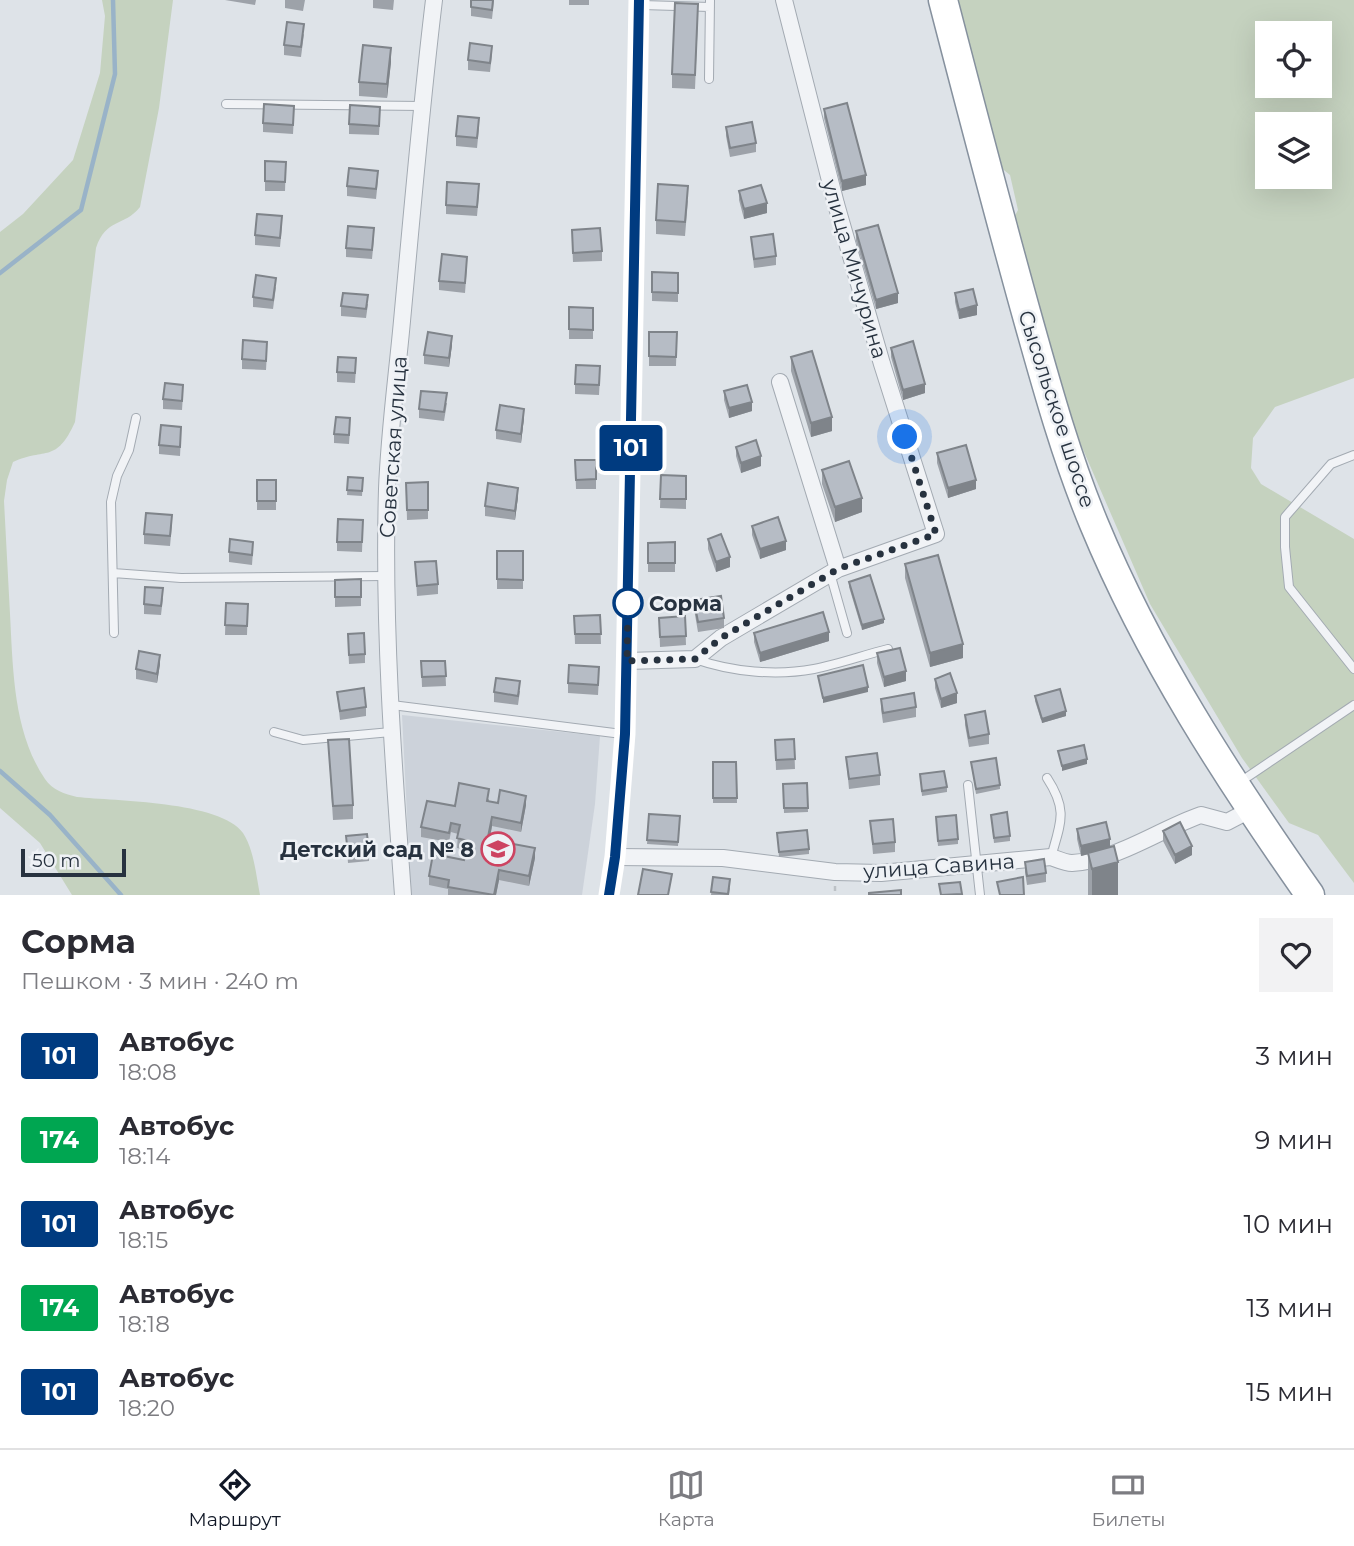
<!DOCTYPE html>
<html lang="ru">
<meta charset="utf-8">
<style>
body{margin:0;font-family:Montserrat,sans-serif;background:#f2f2f3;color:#2b2b33;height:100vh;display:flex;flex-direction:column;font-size:26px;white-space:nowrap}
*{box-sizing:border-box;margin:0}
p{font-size:23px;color:#7c7c81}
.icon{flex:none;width:38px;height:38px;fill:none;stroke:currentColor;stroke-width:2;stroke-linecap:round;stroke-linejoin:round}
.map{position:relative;height:895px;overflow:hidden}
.side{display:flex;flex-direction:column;background:#fff;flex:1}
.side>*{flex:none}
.badge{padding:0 14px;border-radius:5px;font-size:24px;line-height:46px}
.fabs{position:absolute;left:1255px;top:21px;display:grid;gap:14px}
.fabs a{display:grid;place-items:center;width:77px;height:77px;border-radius:0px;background:#fff;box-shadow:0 7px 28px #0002;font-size:35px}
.scale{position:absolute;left:21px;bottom:18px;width:105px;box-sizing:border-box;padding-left:7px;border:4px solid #27323f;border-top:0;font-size:19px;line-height:24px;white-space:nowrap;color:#27323f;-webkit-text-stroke:5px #eef1f5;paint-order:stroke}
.you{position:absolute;width:35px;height:35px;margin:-18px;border:5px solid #fff;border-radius:50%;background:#1a73e8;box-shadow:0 0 0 10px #1a73e833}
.map>.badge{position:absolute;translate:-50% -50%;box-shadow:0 0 0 4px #fff}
.round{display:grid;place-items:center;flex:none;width:74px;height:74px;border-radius:0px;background:#f2f2f3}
.summary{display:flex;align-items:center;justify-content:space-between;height:119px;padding:0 21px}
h1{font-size:33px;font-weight:700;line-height:52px}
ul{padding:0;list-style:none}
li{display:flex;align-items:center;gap:21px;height:84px;padding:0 21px}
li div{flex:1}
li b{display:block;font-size:26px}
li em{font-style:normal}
li .badge{min-width:77px;font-weight:700;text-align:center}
.tabs{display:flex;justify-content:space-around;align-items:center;height:98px;border-top:2px solid #e1e1e2;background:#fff;font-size:19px;color:#7c7c81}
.tabs a{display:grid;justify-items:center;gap:4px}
.tabs .current{color:#111827}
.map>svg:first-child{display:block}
.built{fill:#ccd2da}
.green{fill:#c5d2bf;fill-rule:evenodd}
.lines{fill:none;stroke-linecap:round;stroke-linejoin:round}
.stream{stroke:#99b3c8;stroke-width:4.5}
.lane-casing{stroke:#a3aab2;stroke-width:10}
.street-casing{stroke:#a3aab2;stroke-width:18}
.highway-casing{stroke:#86919e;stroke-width:31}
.path{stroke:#bcc1c6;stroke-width:2.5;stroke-dasharray:5 5;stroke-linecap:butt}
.lane{stroke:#f1f3f6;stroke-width:8}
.street{stroke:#f1f3f6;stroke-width:16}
.secondary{stroke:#fff;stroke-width:21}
.highway{stroke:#fff;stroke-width:28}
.wall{fill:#9da2a9}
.shaded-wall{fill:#7f848a}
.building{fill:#b6bcc5;stroke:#7f848a;stroke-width:2}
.line-casing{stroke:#fff;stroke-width:16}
.line{stroke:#003b80;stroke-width:10}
.walk{stroke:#27323f;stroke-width:7;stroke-dasharray:0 12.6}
.stop-dot{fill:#fff;stroke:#003b80;stroke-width:3.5}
.labels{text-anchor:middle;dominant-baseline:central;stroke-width:5;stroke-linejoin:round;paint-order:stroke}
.street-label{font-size:21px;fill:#27323f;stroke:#eef1f5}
.stop-label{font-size:21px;font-weight:bold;fill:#27323f;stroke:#eef1f5;text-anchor:start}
.poi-label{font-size:21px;font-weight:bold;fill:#27323f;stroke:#eef1f5;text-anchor:end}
</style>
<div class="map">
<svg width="1354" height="895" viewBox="0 0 1354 895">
<rect width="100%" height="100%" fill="#dee3e8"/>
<path class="built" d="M 402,715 L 600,736 L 595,804 L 582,895 L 411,895 Z"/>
<path class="green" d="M 102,0 L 173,0 L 159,108 L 140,207 C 124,227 106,218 96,248 L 75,422 C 56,464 46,447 13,462 L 7,480 L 4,501 C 6,539 8,576 10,614 C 13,668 13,732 45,779 C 52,790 65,794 77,797 C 114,801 221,801 243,833 C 254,850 256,875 260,895 L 72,895 L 40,843 L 0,808 L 0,232 L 23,214 L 73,160 L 100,73 L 105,16 Z
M 957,0 L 1354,0 L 1354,378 L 1275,407 L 1253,438 L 1251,468 L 1261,484 L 1354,539 L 1354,883 L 1318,835 L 1289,823 L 1242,758 L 1150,604 L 1075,431 L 1011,223 L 1018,210 L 1010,175 L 999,166 ZM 1267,33 L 1320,33 L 1320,86 L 1267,86 ZM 1267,124 L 1320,124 L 1320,177 L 1267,177 Z"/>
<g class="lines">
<path class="stream" d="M 0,273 L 81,210 L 115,74 L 113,0
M 0,771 L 50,815 L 121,895"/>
<defs>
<path id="lane" d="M 642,5 L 710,7
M 709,79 L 710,0
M 226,104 L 422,106
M 1354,455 L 1331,464 L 1285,517 L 1285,547 L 1289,587 L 1354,669
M 113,573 L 181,578 L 385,576
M 830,573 L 847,633
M 114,633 L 111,502 L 117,476 L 129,450 L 136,418
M 695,659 C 732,672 776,676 814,669 C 839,664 864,655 888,649
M 392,705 L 622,734
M 274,732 L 303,740 L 391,732
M 1047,778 C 1068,810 1061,822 1051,857
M 1240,782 L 1354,705
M 968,785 L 980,895"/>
<path id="street" d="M 780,382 L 838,569
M 627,661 L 695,659 L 721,638 L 838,569 L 936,534 L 882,364 L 836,204 L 784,0
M 615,857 L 723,858 L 835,872 L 881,873 L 1051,857 C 1057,859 1065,863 1072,863 C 1116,861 1160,829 1201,815 L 1227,822 L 1250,810
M 403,895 C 393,760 383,624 387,489 C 389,433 397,376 402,321 C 412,214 421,107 434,0"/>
<path id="highway" d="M 943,0 C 971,108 999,216 1029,323 C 1048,391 1067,459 1094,524 C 1149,657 1228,778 1310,895"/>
</defs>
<use href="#lane" class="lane-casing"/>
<use href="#street" class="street-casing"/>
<use href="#highway" class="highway-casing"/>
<path class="path" d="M 835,886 L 835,895"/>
<use href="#lane" class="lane"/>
<use href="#street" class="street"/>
<path class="secondary" d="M 609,895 L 615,857 L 625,734 L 639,0"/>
<use href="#highway" class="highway"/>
</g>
<path class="wall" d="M 225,0 L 256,0 L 255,5 Z
M 285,0 L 305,0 L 303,11 L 285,8 Z
M 373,0 L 394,0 L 393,10 L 373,8 Z
M 471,0 L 494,0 L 492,19 L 471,16 Z
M 569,0 L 589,0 L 589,5 L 569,5 Z
M 698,18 L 695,89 L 672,88 L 672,74 Z
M 304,34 L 301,57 L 284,55 L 284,45 Z
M 492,55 L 490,72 L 468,70 L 468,60 Z
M 391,62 L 387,98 L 359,96 L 359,82 Z
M 824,109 L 866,185 L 842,191 L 824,118 Z
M 294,115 L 293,134 L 263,132 L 263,123 Z
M 380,116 L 379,135 L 349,134 L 349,124 Z
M 726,127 L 756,143 L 756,152 L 730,157 L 726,136 Z
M 479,128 L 477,148 L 456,146 L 456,136 Z
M 265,161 L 286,162 L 285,191 L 265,191 Z
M 378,180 L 376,199 L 347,196 L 347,186 Z
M 739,191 L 767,213 L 744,219 L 739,200 Z
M 479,194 L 477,216 L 446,214 L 446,205 Z
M 688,200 L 685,236 L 656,234 L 656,220 Z
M 282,226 L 280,247 L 255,245 L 255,235 Z
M 856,231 L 898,303 L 876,309 L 856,241 Z
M 751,237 L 776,256 L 776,265 L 754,268 Z
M 374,238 L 372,259 L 346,257 L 346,248 Z
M 572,239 L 602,251 L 602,261 L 573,262 Z
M 467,266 L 465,293 L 439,290 L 439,281 Z
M 652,272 L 678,273 L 678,302 L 652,301 Z
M 276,287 L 273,309 L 253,307 L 253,297 Z
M 955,293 L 977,315 L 959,319 L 955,302 Z
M 368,304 L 366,318 L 341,316 L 341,306 Z
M 569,307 L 593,308 L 593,339 L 569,339 Z
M 649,332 L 677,332 L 676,366 L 649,366 Z
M 452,345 L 449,367 L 424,364 L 424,355 Z
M 891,348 L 925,393 L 903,400 L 891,357 Z
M 267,352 L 266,370 L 242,369 L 242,359 Z
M 791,357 L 832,431 L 811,437 L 791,371 Z
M 356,368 L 355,383 L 337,382 L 337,372 Z
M 600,376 L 599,395 L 575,394 L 575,384 Z
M 724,391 L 752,411 L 729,418 L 724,400 Z
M 183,394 L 182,410 L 163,409 L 163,399 Z
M 447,403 L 444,421 L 419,418 L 419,409 Z
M 524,418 L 521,443 L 496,439 L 496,430 Z
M 350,428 L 349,444 L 334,443 L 334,434 Z
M 181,436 L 180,456 L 159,454 L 159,445 Z
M 736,447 L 761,466 L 741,473 L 736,456 Z
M 937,453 L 976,489 L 948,498 L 937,463 Z
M 575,460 L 596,460 L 596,489 L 576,489 Z
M 822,470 L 862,512 L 835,522 L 822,484 Z
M 661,475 L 686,476 L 686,509 L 660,508 Z
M 348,477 L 363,478 L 362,496 L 347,495 Z
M 257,480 L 276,480 L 276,510 L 257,510 Z
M 428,482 L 428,519 L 407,520 L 406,483 Z
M 518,497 L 515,520 L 485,516 L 485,506 Z
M 363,520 L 362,552 L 337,551 L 337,542 Z
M 172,525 L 170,546 L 144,544 L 144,534 Z
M 752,526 L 786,550 L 760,559 L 752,535 Z
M 708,539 L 730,567 L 716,572 L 708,549 Z
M 675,542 L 675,572 L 648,572 L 648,543 Z
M 253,551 L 252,565 L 229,562 L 229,552 Z
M 523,551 L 523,589 L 497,589 L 497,579 Z
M 415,562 L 438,584 L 438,594 L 417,596 Z
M 905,564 L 963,658 L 930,667 L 905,578 Z
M 335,580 L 361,597 L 361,606 L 335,607 Z
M 849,582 L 884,623 L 862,630 L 849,587 Z
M 163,598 L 161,615 L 144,614 L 144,604 Z
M 694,600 L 724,618 L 724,628 L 698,632 L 694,609 Z
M 226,603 L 248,604 L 247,635 L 225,635 Z
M 600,615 L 601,644 L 575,644 L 574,616 Z
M 685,616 L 686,645 L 660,647 L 659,618 Z
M 754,633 L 829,641 L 760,662 L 754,642 Z
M 348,643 L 365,654 L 365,663 L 349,664 Z
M 877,653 L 906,681 L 884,687 L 877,663 Z
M 421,661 L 445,661 L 446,686 L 422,687 Z
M 160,664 L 157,683 L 136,679 L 136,669 Z
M 599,677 L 598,695 L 568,693 L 568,683 Z
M 935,679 L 957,703 L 941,708 L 935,688 Z
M 520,691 L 518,705 L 494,702 L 494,692 Z
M 337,692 L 366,707 L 366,716 L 340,720 Z
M 1035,696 L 1066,716 L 1042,723 L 1035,701 Z
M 881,699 L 916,707 L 916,717 L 883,723 L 881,709 Z
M 965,715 L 989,734 L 989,744 L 969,747 L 965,725 Z
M 794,739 L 795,769 L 776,770 L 775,740 Z
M 328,740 L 353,805 L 353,819 L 333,820 Z
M 846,757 L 880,775 L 880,785 L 849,789 Z
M 713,762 L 736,762 L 737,803 L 713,803 Z
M 971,762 L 1000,785 L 1000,789 L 976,794 Z
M 920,774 L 947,787 L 947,792 L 922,796 Z
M 807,783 L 808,812 L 784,813 L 783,784 Z
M 489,799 L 489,801 L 498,803 L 526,805 L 521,832 L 492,826 L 490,838 L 500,849 L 499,854 L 535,858 L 529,886 L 499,880 L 496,895 L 448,895 L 448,889 L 429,885 L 429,876 L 464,860 L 466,850 L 457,848 L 458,834 L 451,832 L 449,842 L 421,837 L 421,827 L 455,806 Z
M 649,814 L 680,816 L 678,846 L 647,844 Z
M 991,815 L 1010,836 L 1010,841 L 994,843 Z
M 870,821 L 895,842 L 895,852 L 873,854 Z
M 936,822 L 958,839 L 958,844 L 938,846 Z
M 1077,829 L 1110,847 L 1118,895 L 1088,895 L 1088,854 L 1081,856 L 1077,839 Z
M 1163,831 L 1192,855 L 1175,864 L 1163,841 Z
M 777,833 L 809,849 L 809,854 L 779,857 Z
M 346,836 L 369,851 L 369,861 L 348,863 Z
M 1025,862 L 1046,873 L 1046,882 L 1027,885 L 1025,872 Z
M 713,877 L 730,888 L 729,895 L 711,895 Z"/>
<path class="shaded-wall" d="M 391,48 L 391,62 L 387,98 L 387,84 Z
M 866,175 L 866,185 L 842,191 L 842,181 Z
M 767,203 L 767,213 L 744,219 L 744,209 Z
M 898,293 L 898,303 L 876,309 L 876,300 Z
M 977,305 L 977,315 L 959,319 L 959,310 Z
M 452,336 L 452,345 L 449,367 L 449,358 Z
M 925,384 L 925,393 L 903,400 L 903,390 Z
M 752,402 L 752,411 L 729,418 L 729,408 Z
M 524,409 L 524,418 L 521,443 L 521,434 Z
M 832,417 L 832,431 L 811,437 L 811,423 Z
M 761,456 L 761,466 L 741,473 L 741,463 Z
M 976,480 L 976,489 L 948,498 L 948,488 Z
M 518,488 L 518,497 L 515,520 L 515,511 Z
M 862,498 L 862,512 L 835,522 L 835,507 Z
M 786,541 L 786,550 L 760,559 L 760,549 Z
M 730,557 L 730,567 L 716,572 L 716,562 Z
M 884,619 L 884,623 L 862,630 L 862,625 Z
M 829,632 L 829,641 L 760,662 L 760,653 Z
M 963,644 L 963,658 L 930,667 L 930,653 Z
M 160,655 L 160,664 L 157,683 L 157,674 Z
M 906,671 L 906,681 L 884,687 L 884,677 Z
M 868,687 L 868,692 L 823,703 L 823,698 Z
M 957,693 L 957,703 L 941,708 L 941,699 Z
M 1066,711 L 1066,716 L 1042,723 L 1042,719 Z
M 1087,759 L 1087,764 L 1062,771 L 1062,766 Z
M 526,796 L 526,805 L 521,832 L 521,823 Z
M 492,817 L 492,826 L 488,847 L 488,837 Z
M 1110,839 L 1110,849 L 1081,856 L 1081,846 Z
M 1192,846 L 1192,855 L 1175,864 L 1175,855 Z
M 535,848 L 535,858 L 529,886 L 529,876 Z
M 1118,862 L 1118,895 L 1092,895 L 1092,869 Z
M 499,870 L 499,880 L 496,895 L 494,895 Z"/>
<path class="building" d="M 471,0 L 493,0 L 492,10 L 471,7 Z
M 675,3 L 698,4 L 695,75 L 672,74 Z
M 287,22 L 304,24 L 301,47 L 284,45 Z
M 470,43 L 492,46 L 490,63 L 468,60 Z
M 363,45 L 391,48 L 387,84 L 359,82 Z
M 847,103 L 866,175 L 842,181 L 824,109 Z
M 264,104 L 294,106 L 293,125 L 263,123 Z
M 350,105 L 380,107 L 379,126 L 349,124 Z
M 458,116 L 479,118 L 477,138 L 456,136 Z
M 752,122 L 756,143 L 730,148 L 726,127 Z
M 265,161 L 286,162 L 285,182 L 265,181 Z
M 349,168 L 378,171 L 376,189 L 347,186 Z
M 447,182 L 479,184 L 477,207 L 446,205 Z
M 658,184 L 688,186 L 685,222 L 656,220 Z
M 761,185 L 767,203 L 744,209 L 739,191 Z
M 257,214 L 282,216 L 280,238 L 255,235 Z
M 878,225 L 898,293 L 876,300 L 856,231 Z
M 348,226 L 374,228 L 372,250 L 346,248 Z
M 600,228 L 602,251 L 573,253 L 572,230 Z
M 773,234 L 776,256 L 754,259 L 751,237 Z
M 442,254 L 467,257 L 465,283 L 439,281 Z
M 652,272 L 678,273 L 678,293 L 652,292 Z
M 256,275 L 276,278 L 273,300 L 253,297 Z
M 973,289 L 977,305 L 959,310 L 955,293 Z
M 343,293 L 368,295 L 366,309 L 341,306 Z
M 569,307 L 593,308 L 593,330 L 569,329 Z
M 428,332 L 452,336 L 449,358 L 424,355 Z
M 649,332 L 677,332 L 676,357 L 649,356 Z
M 243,340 L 267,342 L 266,361 L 242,359 Z
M 913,341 L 925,384 L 903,390 L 891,348 Z
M 812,351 L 832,417 L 811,423 L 791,357 Z
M 338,357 L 356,358 L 355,373 L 337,372 Z
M 576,365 L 600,366 L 599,385 L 575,384 Z
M 165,383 L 183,385 L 182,401 L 163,399 Z
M 747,385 L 752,402 L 729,408 L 724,391 Z
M 421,391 L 447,393 L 444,412 L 419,409 Z
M 500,405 L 524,409 L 521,434 L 496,430 Z
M 336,417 L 350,418 L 349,435 L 334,434 Z
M 161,425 L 181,427 L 180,447 L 159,445 Z
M 756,440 L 761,456 L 741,463 L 736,447 Z
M 966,445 L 976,480 L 948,488 L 937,453 Z
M 575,460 L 596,460 L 596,479 L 576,480 Z
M 849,461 L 862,498 L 835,507 L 822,470 Z
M 661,475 L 686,476 L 686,499 L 660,499 Z
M 348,477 L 363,478 L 362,491 L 347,490 Z
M 257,480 L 276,480 L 276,501 L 257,501 Z
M 428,482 L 428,510 L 407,510 L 406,483 Z
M 488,483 L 518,488 L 515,511 L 485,506 Z
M 146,513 L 172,515 L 170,536 L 144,534 Z
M 778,517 L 786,541 L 760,549 L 752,526 Z
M 338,519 L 363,520 L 362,542 L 337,542 Z
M 721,534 L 730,557 L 716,562 L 708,539 Z
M 230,539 L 253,542 L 252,555 L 229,552 Z
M 675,542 L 675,563 L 648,563 L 648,543 Z
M 497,551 L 523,551 L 523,580 L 497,579 Z
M 938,555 L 963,644 L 930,653 L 905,564 Z
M 436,561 L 438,584 L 417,586 L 415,562 Z
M 870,575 L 884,619 L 862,625 L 849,582 Z
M 361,579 L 361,597 L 335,597 L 335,580 Z
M 145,587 L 163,588 L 161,606 L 144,604 Z
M 721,596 L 724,618 L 698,622 L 694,600 Z
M 226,603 L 248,604 L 247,626 L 225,625 Z
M 823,612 L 829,632 L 760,653 L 754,633 Z
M 600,615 L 601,634 L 575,634 L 574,616 Z
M 685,616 L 686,636 L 660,637 L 659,618 Z
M 364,633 L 365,654 L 349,655 L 348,634 Z
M 900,648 L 906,671 L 884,677 L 877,653 Z
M 139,651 L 160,655 L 157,674 L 136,669 Z
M 421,661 L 445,661 L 446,676 L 422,677 Z
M 569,665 L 599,667 L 598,685 L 568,683 Z
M 863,665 L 868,687 L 823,698 L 818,676 Z
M 950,673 L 957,693 L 941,699 L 935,679 Z
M 496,678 L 520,681 L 518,696 L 494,692 Z
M 364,688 L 366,707 L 340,711 L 337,692 Z
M 1060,689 L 1066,711 L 1042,719 L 1035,696 Z
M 914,693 L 916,707 L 883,713 L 881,699 Z
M 985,711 L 989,734 L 969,738 L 965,715 Z
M 349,739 L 353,805 L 333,806 L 328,740 Z
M 794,739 L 795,759 L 776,760 L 775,740 Z
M 1084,745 L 1087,759 L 1062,766 L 1058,751 Z
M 877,753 L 880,775 L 849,779 L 846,757 Z
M 996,758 L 1000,785 L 976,789 L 971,762 Z
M 713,762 L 736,762 L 737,798 L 713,798 Z
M 944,771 L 947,787 L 922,791 L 920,774 Z
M 459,783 L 489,789 L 487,801 L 498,803 L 500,790 L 526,796 L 521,823 L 492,817 L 488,837 L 500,840 L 497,854 L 505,856 L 508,843 L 535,848 L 529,876 L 499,870 L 494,895 L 448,887 L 449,880 L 429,876 L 433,854 L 464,860 L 468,841 L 457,838 L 460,825 L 451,823 L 449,833 L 421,827 L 427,801 L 455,806 Z
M 807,783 L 808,808 L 784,808 L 783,784 Z
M 1007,812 L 1010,836 L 994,838 L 991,815 Z
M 649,814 L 680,816 L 678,842 L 647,840 Z
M 956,815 L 958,839 L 938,841 L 936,817 Z
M 893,819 L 895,842 L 873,844 L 870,821 Z
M 1106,822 L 1110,839 L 1081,846 L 1077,829 Z
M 1180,822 L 1192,846 L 1175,855 L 1163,831 Z
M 807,830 L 809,849 L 779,852 L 777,833 Z
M 367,834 L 369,851 L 348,854 L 346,836 Z
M 1114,846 L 1118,862 L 1092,869 L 1088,853 Z
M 1044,859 L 1046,873 L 1027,876 L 1025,862 Z
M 643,869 L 672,874 L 668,895 L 638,895 Z
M 713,877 L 730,879 L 728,894 L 711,892 Z
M 1023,877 L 1024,895 L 1000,895 L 997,882 Z
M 960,882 L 962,894 L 941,895 L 939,884 Z
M 901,890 L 901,895 L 869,895 L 869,893 Z"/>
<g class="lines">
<defs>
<path id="line" d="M 609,895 L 615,857 L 625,734 L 639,0"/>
</defs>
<use href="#line" class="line-casing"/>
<use href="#line" class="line"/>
<path class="walk" d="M 628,603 L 627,661 L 695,659 L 721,638 L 838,569 L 936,534 L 905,437"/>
</g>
<defs>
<symbol id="school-ring" viewBox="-11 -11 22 22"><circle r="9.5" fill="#eef1f5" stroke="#cd4361" stroke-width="1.5"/><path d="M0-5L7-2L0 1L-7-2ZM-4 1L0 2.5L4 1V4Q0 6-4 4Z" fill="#cd4361"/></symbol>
</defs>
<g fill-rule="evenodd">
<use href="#school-ring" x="479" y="830" width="38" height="38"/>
</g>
<circle class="stop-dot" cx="628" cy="603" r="14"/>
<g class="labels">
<g class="street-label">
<text transform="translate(855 269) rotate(74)">улица Мичурина</text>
<text transform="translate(1057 409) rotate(72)">Сысольское шоссе</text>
<text transform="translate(393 447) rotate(-86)">Советская улица</text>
<text transform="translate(939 866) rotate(-4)">улица Савина</text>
</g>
<g class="stop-label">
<text x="649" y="603">Сорма</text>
</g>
<g class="poi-label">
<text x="474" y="849">Детский сад № 8</text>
</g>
</g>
</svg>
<div class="fabs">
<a><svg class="icon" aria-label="locate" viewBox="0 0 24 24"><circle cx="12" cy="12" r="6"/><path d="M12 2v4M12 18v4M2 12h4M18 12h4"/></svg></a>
<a><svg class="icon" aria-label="layers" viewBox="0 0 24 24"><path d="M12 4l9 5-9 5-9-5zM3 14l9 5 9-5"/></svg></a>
</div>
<div class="scale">50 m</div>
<div class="you" style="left:905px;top:437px"></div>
<b class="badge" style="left:631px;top:448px;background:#003b80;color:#fff">101</b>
</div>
<section class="side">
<div class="summary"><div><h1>Сорма</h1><p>Пешком · 3 мин · 240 m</p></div><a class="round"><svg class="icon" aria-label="heart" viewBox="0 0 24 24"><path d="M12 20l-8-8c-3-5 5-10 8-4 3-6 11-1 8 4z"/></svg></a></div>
<ul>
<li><span class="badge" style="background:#003b80;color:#fff">101</span><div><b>Автобус</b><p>18:08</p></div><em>3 мин</em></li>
<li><span class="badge" style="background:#00a651;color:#fff">174</span><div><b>Автобус</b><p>18:14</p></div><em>9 мин</em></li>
<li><span class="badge" style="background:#003b80;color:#fff">101</span><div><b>Автобус</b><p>18:15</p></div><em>10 мин</em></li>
<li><span class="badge" style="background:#00a651;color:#fff">174</span><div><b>Автобус</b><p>18:18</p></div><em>13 мин</em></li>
<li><span class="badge" style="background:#003b80;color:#fff">101</span><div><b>Автобус</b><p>18:20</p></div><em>15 мин</em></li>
</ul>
</section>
<nav class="tabs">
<a class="current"><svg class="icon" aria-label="directions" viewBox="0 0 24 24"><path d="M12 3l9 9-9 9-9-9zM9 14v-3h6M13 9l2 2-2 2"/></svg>Маршрут</a>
<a><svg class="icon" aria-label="map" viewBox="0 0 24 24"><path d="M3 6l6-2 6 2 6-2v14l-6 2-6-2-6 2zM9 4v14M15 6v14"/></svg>Карта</a>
<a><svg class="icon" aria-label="tickets" viewBox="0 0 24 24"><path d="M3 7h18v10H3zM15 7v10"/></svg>Билеты</a>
</nav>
